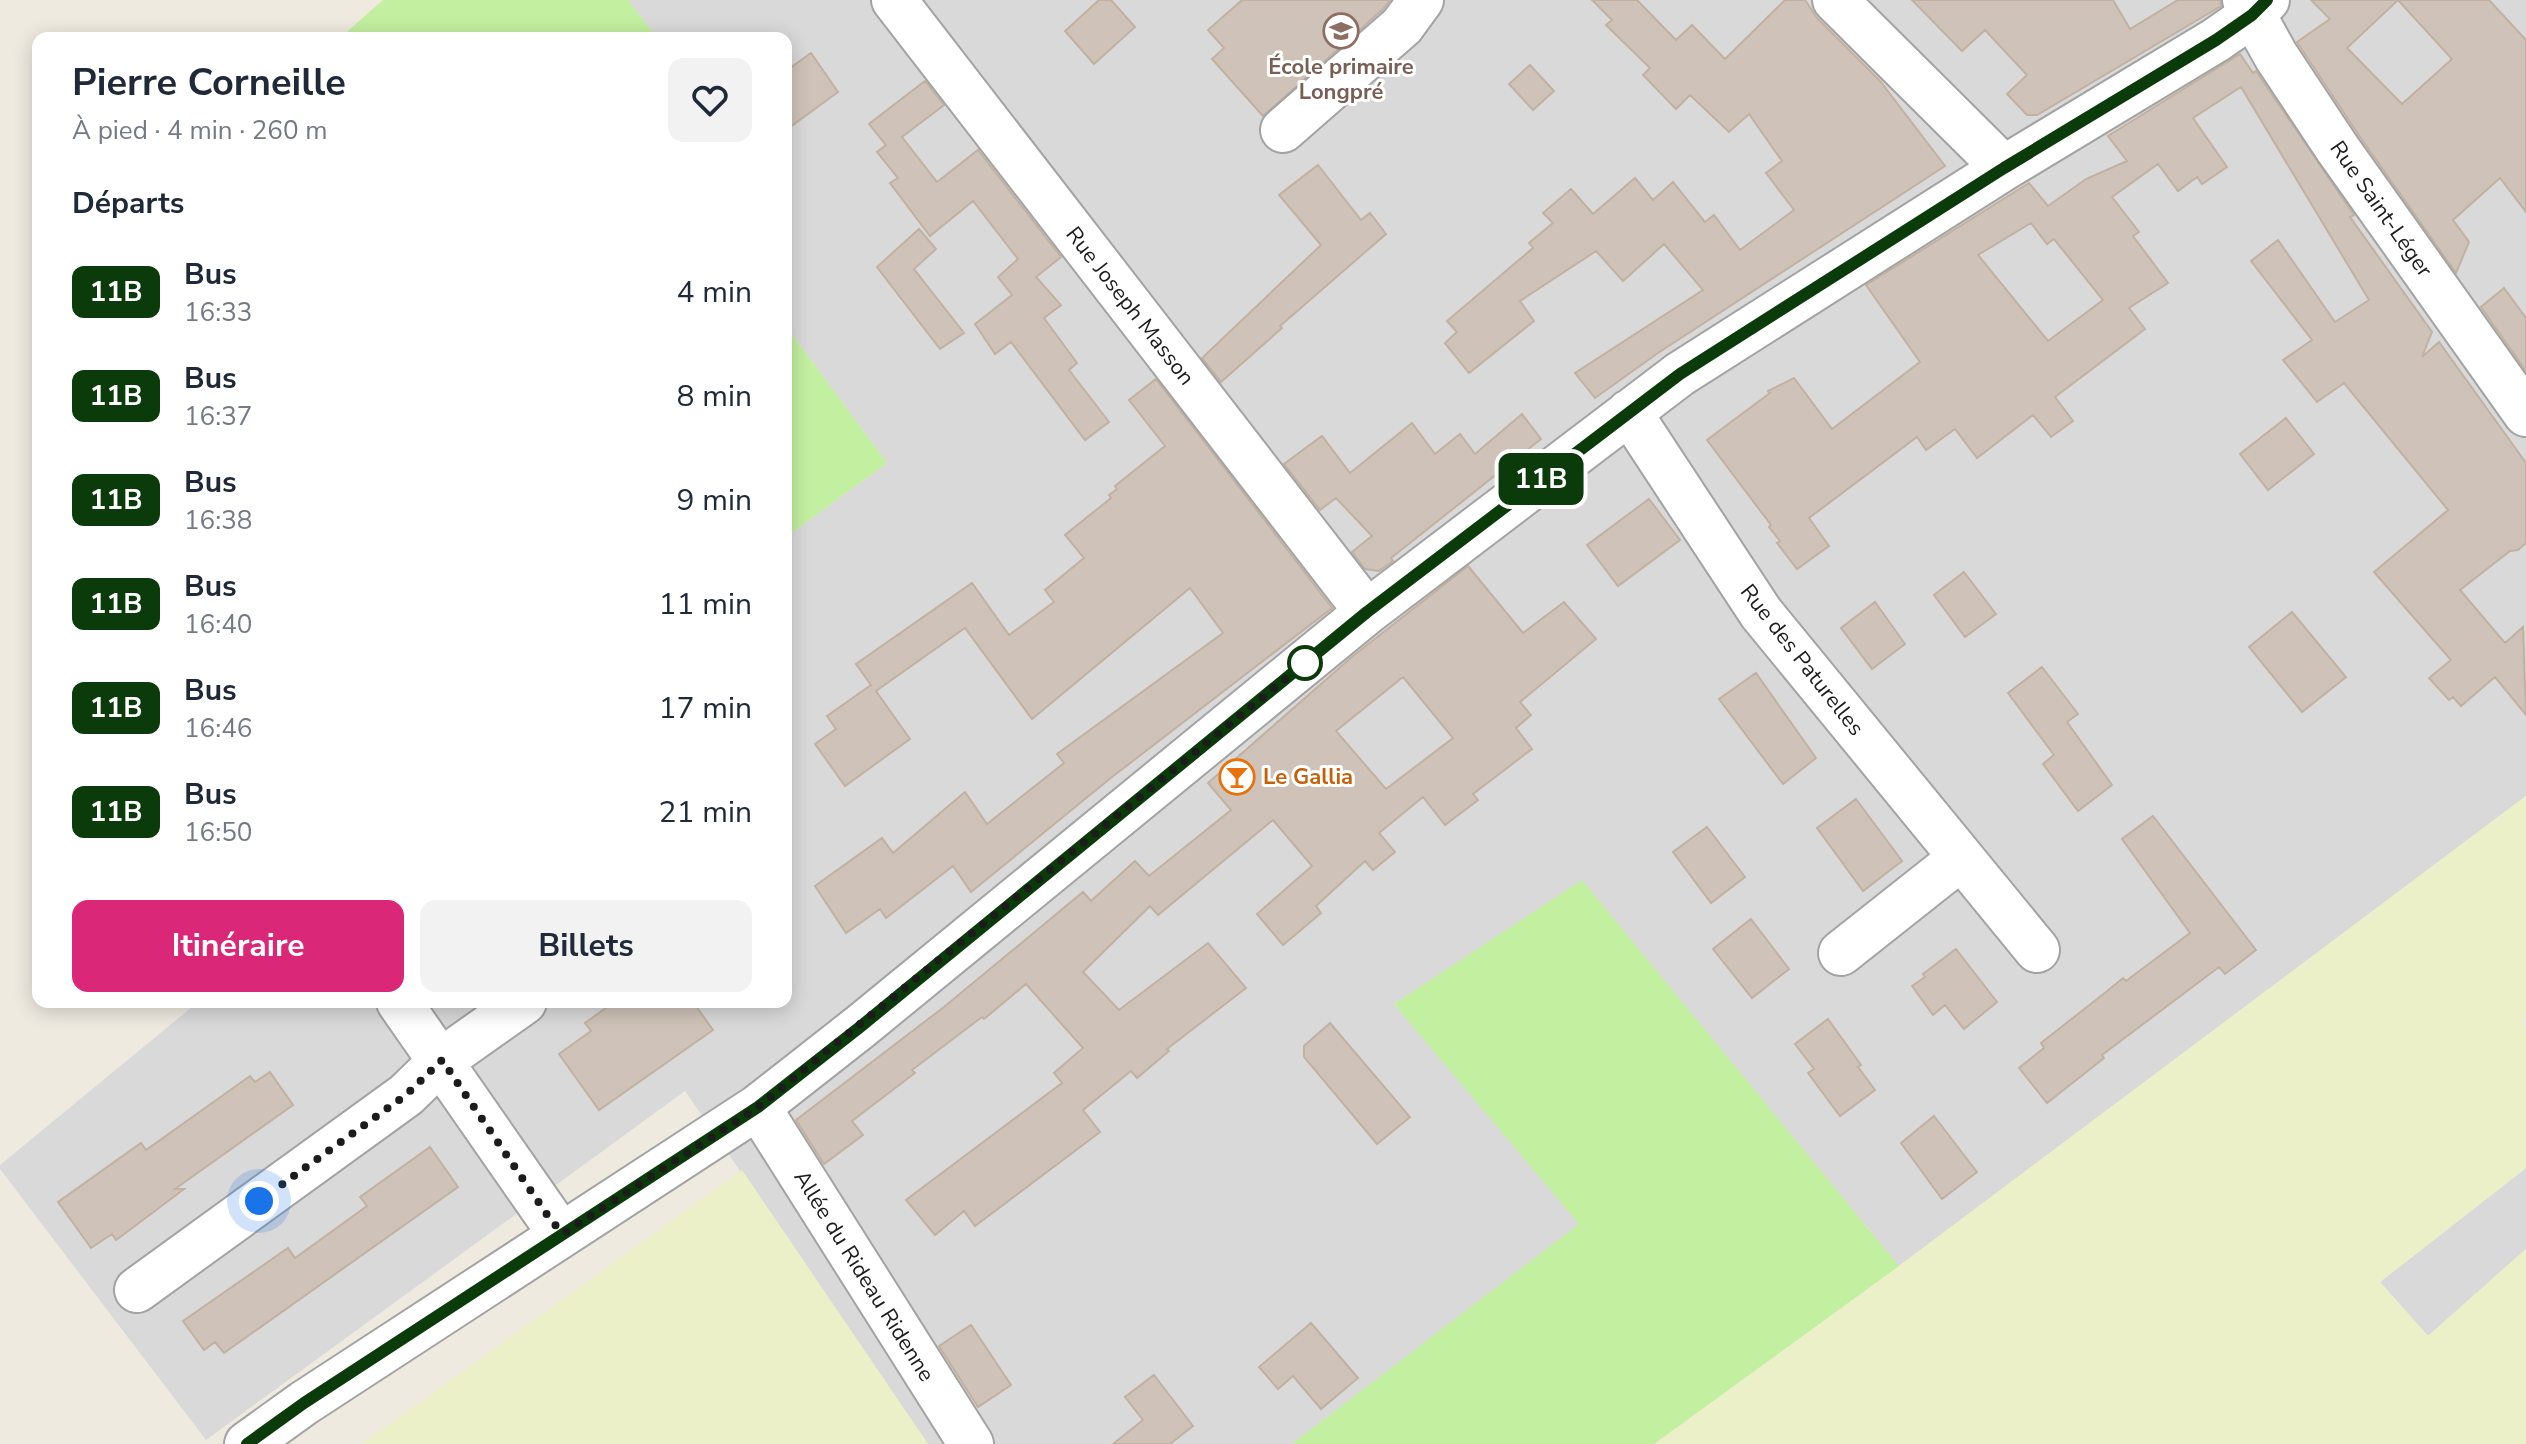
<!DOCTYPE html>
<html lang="fr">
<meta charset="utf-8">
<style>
body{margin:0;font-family:"Nunito Sans",sans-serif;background:#f2f2f3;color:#1f2937;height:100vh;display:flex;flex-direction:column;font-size:30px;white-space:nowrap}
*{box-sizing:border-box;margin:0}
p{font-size:26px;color:#747a83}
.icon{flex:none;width:44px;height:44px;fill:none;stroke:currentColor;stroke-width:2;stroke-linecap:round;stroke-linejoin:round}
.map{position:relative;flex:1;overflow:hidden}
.panel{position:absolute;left:32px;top:32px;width:760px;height:976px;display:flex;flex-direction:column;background:#fff;border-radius:16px;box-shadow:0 4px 20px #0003}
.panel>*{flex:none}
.badge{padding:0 16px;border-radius:12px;font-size:28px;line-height:52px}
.you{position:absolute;width:40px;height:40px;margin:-20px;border:6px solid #fff;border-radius:50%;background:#1a73e8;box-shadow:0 0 0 12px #1a73e833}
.map>.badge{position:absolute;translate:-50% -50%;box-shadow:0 0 0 4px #fff}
h2{padding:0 40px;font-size:30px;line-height:72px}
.round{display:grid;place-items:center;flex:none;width:84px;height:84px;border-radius:16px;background:#f2f2f3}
.head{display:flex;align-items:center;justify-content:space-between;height:136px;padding:0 40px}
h1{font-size:38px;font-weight:700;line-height:60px}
.primary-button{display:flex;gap:16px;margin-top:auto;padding:16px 40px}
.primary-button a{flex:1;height:92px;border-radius:16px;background:#db2777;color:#fff;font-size:32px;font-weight:700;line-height:92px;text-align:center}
.primary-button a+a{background:#f2f2f3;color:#1f2937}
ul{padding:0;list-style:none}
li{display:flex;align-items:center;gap:24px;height:104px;padding:0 40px}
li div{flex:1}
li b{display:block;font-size:30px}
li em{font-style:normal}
li .badge{min-width:88px;font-weight:700;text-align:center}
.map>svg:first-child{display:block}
.residential{fill:#dad9d9}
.farmland{fill:#ebf0c9}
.grass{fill:#c3efa0}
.building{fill:#cfc3b9;stroke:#c1b1a1;stroke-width:2;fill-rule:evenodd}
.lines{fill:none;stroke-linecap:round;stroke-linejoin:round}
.minor-casing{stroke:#a3a3a3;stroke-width:48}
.minor{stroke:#fff;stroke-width:44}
.line-casing{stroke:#fff;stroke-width:18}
.line{stroke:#0b3b0b;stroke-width:12}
.walk{stroke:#1c1c1c;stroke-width:8;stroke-dasharray:0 14.4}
.stop-dot{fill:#fff;stroke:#0b3b0b;stroke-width:4}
.labels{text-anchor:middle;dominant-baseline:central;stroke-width:6;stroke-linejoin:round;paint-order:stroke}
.education-label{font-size:22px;font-weight:bold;fill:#785e54;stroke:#fff}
.street-label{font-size:22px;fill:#1c1c1c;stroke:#fff}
.food-label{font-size:22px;font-weight:bold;fill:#c56008;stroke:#fff;text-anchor:start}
</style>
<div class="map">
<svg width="2526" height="1444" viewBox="0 0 2526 1444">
<rect width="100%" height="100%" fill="#efeae0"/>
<path class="residential" d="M 628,0 L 2526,0 L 2526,796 L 1899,1266 L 1582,881 L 1394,1004 L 1580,1224 L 1292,1444 L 928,1444 L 685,1091 L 206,1440 L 0,1169 L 0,1165 L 198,1002 L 786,1002 L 786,537 L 887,463 L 786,326 L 786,38 L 657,38 Z
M 2526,1168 L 2526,1249 L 2428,1336 L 2380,1282 Z"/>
<path class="farmland" d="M 2526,796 L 2526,1014 L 2520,1019 L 2526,1027 L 2526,1168 L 2380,1282 L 2428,1336 L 2526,1249 L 2526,1444 L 1654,1444 L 1899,1266 Z
M 742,1170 L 928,1444 L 362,1444 Z"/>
<path class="grass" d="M 383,0 L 628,0 L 654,34 L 649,38 L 340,38 Z
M 786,326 L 887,463 L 786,537 Z
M 1582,880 L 1899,1266 L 1654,1444 L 1292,1444 L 1579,1224 L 1394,1004 Z"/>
<path class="building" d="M 1099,0 L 1111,0 L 1135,27 L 1094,64 L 1065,31 Z
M 1242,0 L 1390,0 L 1383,9 L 1263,116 L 1212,59 L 1224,48 L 1208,30 Z
M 1592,0 L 1637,0 L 1676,40 L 1692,25 L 1725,59 L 1785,0 L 1805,0 L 1817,18 L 1880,81 L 1945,166 L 1658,353 L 1595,398 L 1575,373 L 1703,290 L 1664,244 L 1623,281 L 1596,251 L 1520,301 L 1534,321 L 1469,373 L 1445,343 L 1457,332 L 1447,321 L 1533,248 L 1529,243 L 1553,223 L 1543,213 L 1571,189 L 1593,214 L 1635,178 L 1653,200 L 1673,182 L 1705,222 L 1714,215 L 1740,250 L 1794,210 L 1766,173 L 1782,161 L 1749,114 L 1729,132 L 1690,95 L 1676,109 L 1643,75 L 1650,68 L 1606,25 L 1612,20 Z
M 1912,0 L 2113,0 L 2130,29 L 2178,0 L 2220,0 L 2221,6 L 2037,115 L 2027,115 L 2007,94 L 2027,75 L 1985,30 L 1962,51 Z
M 2311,0 L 2489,0 L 2526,40 L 2526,212 L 2500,178 L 2453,220 L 2469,242 L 2456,273 L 2358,134 L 2297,42 L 2330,19 ZM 2398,0 L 2452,59 L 2402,104 L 2347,48 Z
M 811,53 L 838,92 L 786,130 L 786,71 Z
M 2240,54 L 2253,73 L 2256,71 L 2354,215 L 2350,217 L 2432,332 L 2422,357 L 2439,342 L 2526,463 L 2526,543 L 2518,550 L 2510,551 L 2460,590 L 2505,643 L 2523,627 L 2526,715 L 2495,677 L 2461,706 L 2453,697 L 2449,700 L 2429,678 L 2451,660 L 2374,572 L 2448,510 L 2344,383 L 2317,402 L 2283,360 L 2312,340 L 2251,261 L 2278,240 L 2335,322 L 2369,300 L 2241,87 L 2193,118 L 2227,167 L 2202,184 L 2197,177 L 2178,191 L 2158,164 L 2112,197 L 2139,232 L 2133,236 L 2168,283 L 2129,308 L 2145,329 L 2055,397 L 2073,421 L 2051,437 L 2033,415 L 1977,458 L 1955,429 L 1926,450 L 1917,437 L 1809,518 L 1829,546 L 1797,569 L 1777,543 L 1780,541 L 1769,527 L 1771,525 L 1707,440 L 1770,393 L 1768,391 L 1794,378 L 1832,429 L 1920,362 L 1866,285 L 2029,183 L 2048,206 L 2086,179 L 2127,161 L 2108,136 ZM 2031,223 L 2047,244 L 2054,239 L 2103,300 L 2048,341 L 1978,255 Z
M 1530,65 L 1554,91 L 1533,110 L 1509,84 Z
M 925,81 L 944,105 L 902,137 L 937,182 L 978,150 L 1061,257 L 1036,277 L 1061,305 L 1044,318 L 1077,363 L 1069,370 L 1109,422 L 1085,440 L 1011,342 L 995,354 L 975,324 L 1012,295 L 998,277 L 1018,259 L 973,201 L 930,236 L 890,183 L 898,178 L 877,152 L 886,145 L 869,124 Z
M 1318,165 L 1361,220 L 1370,213 L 1386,234 L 1280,326 L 1282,328 L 1221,382 L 1202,358 L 1321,245 L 1279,195 Z
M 919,229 L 936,249 L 914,269 L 964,333 L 940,349 L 877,267 Z
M 2504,288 L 2526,318 L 2526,371 L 2481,307 Z
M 1156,379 L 1332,608 L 1112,777 L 971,892 L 953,866 L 886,918 L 880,909 L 846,933 L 815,886 L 882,838 L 893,853 L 965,792 L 987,824 L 1064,763 L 1057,754 L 1223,633 L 1190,588 L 1032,719 L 965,628 L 876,691 L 910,739 L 845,786 L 815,744 L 836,729 L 827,716 L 871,685 L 856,664 L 972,583 L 1009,635 L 1054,602 L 1045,590 L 1084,558 L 1065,535 L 1111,498 L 1109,495 L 1117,489 L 1115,486 L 1165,446 L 1129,400 Z
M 1522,414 L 1541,439 L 1391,558 L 1393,561 L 1379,571 L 1365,569 L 1352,552 L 1372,536 L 1336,498 L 1320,510 L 1284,464 L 1322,436 L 1350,473 L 1412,423 L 1435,454 L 1460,434 L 1475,454 Z
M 2286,418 L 2314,454 L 2268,490 L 2240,454 Z
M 1649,499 L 1680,540 L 1618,586 L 1587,545 Z
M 1468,566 L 1523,633 L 1564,602 L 1596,639 L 1520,702 L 1531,715 L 1516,728 L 1532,749 L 1473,794 L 1478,800 L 1445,825 L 1423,797 L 1379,833 L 1395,852 L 1373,870 L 1365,861 L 1316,906 L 1321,913 L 1283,945 L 1257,914 L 1312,866 L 1273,820 L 1158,915 L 1150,906 L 1083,972 L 1119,1010 L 1208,943 L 1246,988 L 1167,1049 L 1169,1051 L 1137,1078 L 1131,1071 L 1083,1110 L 1100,1132 L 975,1226 L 964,1211 L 935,1235 L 906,1200 L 1062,1083 L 1054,1073 L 1083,1048 L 1026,984 L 984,1019 L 982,1017 L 912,1070 L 915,1073 L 852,1121 L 863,1135 L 824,1164 L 796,1120 L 944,1007 L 1083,892 L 1091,901 L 1135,861 L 1149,876 L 1231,810 L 1208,783 L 1353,656 ZM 1403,677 L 1453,738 L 1386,789 L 1336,731 Z
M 1964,572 L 1996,614 L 1965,637 L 1934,595 Z
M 1875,602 L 1905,644 L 1872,669 L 1841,628 Z
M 2292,612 L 2346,677 L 2302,712 L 2249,647 Z
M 2042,667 L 2078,714 L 2067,722 L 2112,785 L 2078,811 L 2043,764 L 2054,755 L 2008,693 Z
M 1756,673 L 1816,758 L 1783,784 L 1719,699 Z
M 1856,799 L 1902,861 L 1863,891 L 1817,828 Z
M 2153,816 L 2256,950 L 2225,974 L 2219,967 L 2102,1055 L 2104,1058 L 2047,1103 L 2019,1068 L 2044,1048 L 2041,1043 L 2106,992 L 2123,978 L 2126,981 L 2190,933 L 2122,839 Z
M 1707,827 L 1745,877 L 1711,903 L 1673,852 Z
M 1751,919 L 1789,969 L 1752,998 L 1713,949 Z
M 1956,949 L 1997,1002 L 1964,1029 L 1945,1005 L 1933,1015 L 1912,986 L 1925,977 L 1923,974 Z
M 614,1002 L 693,1002 L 713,1030 L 599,1110 L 559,1054 L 591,1031 L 585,1023 Z
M 1828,1019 L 1861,1065 L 1858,1067 L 1875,1090 L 1840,1116 L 1808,1073 L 1814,1069 L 1795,1044 Z
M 1330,1023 L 1410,1117 L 1377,1144 L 1304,1057 L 1304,1046 Z
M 270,1072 L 293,1105 L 175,1189 L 184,1189 L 127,1232 L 116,1240 L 112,1234 L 91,1248 L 58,1202 L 141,1143 L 146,1150 L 250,1076 L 255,1082 Z
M 1934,1116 L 1977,1172 L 1942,1199 L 1901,1143 Z
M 430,1147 L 458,1187 L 224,1353 L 215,1342 L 204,1350 L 183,1321 L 288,1248 L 295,1258 L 367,1206 L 360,1197 Z
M 1311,1323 L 1358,1378 L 1321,1409 L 1293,1376 L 1278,1389 L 1259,1367 Z
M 971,1325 L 1011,1385 L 978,1407 L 939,1346 Z
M 1154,1375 L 1193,1426 L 1170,1444 L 1113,1444 L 1143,1420 L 1125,1397 Z"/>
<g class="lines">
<defs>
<path id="minor" d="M 894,0 L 1367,612
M 1835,0 L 2004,168
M 2245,0 L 2276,56 L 2337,148 L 2526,414
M 1283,130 L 1402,26 L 1421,0
M 1629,412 L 1761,613 L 2037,950
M 1841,953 L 1961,858
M 399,1002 L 552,1222 L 564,1233
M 758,1107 L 971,1444
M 137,1290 L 406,1095 L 442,1060 L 524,1002
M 247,1444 L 304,1403 L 758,1107 L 860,1027 L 1367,612 L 1680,374 L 2004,168 L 2216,40 L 2252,15 L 2267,0"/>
</defs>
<use href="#minor" class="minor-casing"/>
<use href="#minor" class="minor"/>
</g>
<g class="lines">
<defs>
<path id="line" d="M 247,1444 L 304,1403 L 758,1107 L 860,1027 L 1367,612 L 1680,374 L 2004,168 L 2216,40 L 2252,15 L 2267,0"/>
</defs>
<use href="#line" class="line-casing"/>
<use href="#line" class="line"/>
<path class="walk" d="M 259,1201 L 406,1095 L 442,1060 L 552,1222 L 564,1233 L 758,1107 L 1305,663"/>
</g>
<defs>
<symbol id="school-ring" viewBox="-11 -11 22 22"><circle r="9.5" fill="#fff" stroke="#8d6e63" stroke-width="1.5"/><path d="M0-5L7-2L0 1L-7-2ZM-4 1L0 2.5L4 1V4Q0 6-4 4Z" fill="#8d6e63"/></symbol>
<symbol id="bar-ring" viewBox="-11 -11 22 22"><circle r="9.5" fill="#fff" stroke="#e8710a" stroke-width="1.5"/><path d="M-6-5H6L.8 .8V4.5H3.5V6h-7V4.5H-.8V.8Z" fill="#e8710a"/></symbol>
</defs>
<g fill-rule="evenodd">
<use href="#school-ring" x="1321" y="11" width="40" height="40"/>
<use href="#bar-ring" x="1217" y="757" width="40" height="40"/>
</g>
<circle class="stop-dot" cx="1305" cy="663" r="16"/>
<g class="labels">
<g class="education-label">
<text x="1341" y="67">École primaire<tspan x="1341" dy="25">Longpré</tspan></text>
</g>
<g class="street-label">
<text transform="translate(2381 209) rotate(55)">Rue Saint-Léger</text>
<text transform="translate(1130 306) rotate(52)">Rue Joseph Masson</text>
<text transform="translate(1802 660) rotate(52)">Rue des Paturelles</text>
<text transform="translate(864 1276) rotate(58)">Allée du Rideau Ridenne</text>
</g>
<g class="food-label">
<text x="1263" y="777">Le Gallia</text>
</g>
</g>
</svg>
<div class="you" style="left:259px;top:1201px"></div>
<b class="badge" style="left:1541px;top:479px;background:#0b3b0b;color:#fff">11B</b>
<section class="panel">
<div class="head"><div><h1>Pierre Corneille</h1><p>À pied · 4 min · 260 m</p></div><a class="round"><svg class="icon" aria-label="heart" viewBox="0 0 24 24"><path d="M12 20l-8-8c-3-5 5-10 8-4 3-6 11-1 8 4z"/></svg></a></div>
<h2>Départs</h2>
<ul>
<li><span class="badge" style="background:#0b3b0b;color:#fff">11B</span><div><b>Bus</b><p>16:33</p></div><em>4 min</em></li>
<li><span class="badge" style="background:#0b3b0b;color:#fff">11B</span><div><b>Bus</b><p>16:37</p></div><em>8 min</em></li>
<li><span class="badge" style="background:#0b3b0b;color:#fff">11B</span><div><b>Bus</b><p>16:38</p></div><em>9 min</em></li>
<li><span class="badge" style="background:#0b3b0b;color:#fff">11B</span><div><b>Bus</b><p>16:40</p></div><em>11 min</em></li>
<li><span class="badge" style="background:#0b3b0b;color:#fff">11B</span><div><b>Bus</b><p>16:46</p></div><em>17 min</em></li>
<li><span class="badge" style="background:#0b3b0b;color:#fff">11B</span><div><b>Bus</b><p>16:50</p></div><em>21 min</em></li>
</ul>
<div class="primary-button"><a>Itinéraire</a><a>Billets</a></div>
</section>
</div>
